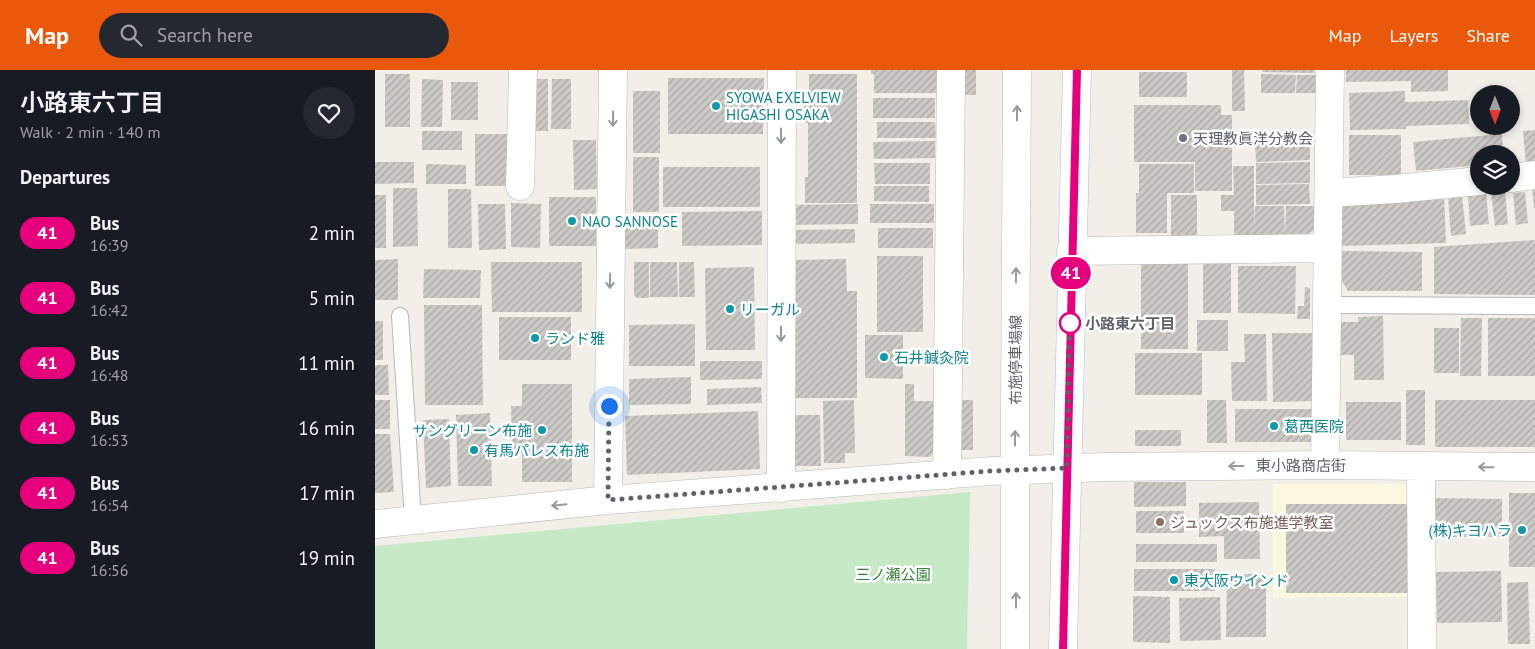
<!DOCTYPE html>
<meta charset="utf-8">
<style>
body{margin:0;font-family:"PT Sans","Noto Sans JP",sans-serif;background:#242831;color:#f1f3f6;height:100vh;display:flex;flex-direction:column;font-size:19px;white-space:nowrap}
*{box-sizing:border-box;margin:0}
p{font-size:16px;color:#9ea1a6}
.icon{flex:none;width:28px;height:28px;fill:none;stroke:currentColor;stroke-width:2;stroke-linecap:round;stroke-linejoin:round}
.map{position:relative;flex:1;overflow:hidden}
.details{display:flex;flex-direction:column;background:#171b24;width:375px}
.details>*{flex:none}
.badge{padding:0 10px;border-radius:16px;font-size:18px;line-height:32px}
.needle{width:32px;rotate:180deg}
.fabs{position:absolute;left:1095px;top:15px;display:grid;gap:10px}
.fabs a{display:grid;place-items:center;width:50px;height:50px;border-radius:50%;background:#171b24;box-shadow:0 2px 8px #0003;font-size:25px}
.you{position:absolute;width:25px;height:25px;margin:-12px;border:4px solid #fff;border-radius:50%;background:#1a73e8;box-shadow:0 0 0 8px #1a73e833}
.map>.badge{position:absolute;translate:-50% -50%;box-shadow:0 0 0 2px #fff}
h2{padding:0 20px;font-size:19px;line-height:45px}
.round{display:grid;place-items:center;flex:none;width:52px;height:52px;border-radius:26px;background:#242831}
.summary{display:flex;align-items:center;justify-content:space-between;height:85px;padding:0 20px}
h1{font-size:24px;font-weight:600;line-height:38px}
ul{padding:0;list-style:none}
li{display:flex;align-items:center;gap:15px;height:65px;padding:0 20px}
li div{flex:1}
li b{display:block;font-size:19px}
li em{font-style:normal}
li .badge{min-width:55px;font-weight:700;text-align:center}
header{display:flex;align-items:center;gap:30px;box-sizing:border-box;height:70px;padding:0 25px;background:#ea580c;color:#fff}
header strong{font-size:24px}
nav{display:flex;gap:28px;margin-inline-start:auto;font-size:18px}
.search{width:350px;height:45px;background:#242831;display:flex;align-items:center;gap:12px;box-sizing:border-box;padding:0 18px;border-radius:28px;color:#9ea1a6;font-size:19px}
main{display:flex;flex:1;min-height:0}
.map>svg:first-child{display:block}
.commercial{fill:#fef7e0;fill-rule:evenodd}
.park{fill:#c5e8c5}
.building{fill:url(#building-hatch)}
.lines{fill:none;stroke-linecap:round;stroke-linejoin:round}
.lane-casing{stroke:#b5b8bc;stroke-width:18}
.street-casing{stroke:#b5b8bc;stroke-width:29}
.secondary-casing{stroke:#b6babf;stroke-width:29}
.lane{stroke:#fff;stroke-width:16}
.street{stroke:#fff;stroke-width:28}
.secondary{stroke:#fff;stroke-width:28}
.oneway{stroke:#979a9d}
.line-casing{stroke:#fff;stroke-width:11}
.line{stroke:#e6007e;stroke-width:8}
.walk{stroke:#5f6368;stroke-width:5;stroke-dasharray:0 9}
.culture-dot{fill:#0f9aa8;stroke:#fff;stroke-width:2}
.worship-dot{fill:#6b7280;stroke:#fff;stroke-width:2}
.stop-dot{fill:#fff;stroke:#e6007e;stroke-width:2.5}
.education-dot{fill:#8d6e63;stroke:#fff;stroke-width:2}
.labels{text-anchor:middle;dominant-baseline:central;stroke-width:5;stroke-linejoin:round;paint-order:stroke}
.culture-label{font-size:15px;fill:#0d838f;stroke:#fff;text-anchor:start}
.worship-label{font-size:15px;fill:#5b616d;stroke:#fff;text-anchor:start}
.stop-label{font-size:15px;font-weight:bold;fill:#5f6368;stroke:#fff;text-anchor:start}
.street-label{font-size:15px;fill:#5f6368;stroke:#fff}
.education-label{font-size:15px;fill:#785e54;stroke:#fff;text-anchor:start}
.park-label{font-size:15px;fill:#348238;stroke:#fff}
</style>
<header>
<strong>Map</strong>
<div class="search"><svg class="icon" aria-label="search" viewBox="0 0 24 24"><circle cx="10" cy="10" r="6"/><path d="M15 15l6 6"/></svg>Search here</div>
<nav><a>Map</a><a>Layers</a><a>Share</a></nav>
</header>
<main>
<section class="details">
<div class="summary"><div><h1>小路東六丁目</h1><p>Walk · 2 min · 140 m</p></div><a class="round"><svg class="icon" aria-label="heart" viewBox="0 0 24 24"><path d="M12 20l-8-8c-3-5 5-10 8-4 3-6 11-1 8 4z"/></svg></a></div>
<h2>Departures</h2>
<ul>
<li><span class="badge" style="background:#e6007e;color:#fff">41</span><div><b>Bus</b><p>16:39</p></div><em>2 min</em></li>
<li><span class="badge" style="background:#e6007e;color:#fff">41</span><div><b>Bus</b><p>16:42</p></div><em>5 min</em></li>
<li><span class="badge" style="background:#e6007e;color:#fff">41</span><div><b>Bus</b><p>16:48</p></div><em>11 min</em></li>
<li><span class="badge" style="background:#e6007e;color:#fff">41</span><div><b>Bus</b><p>16:53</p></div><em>16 min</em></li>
<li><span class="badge" style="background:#e6007e;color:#fff">41</span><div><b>Bus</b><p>16:54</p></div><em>17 min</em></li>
<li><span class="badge" style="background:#e6007e;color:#fff">41</span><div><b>Bus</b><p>16:56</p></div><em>19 min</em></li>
</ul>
</section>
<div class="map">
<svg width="1160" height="579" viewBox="0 0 1160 579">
<defs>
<pattern id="building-hatch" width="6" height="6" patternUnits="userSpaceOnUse" patternTransform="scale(1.25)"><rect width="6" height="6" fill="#cccac5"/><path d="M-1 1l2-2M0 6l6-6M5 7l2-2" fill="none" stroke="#a9a8a4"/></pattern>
</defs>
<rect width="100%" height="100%" fill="#f1efe8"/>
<path class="commercial" d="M 898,414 L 1042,414 L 1042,527 L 898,528 ZM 911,434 L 1039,434 L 1039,523 L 911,523 Z"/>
<path class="park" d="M 595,422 L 592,579 L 0,579 L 0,476 Z"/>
<path class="building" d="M 496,0 L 565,0 L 563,23 L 499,23 L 499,4 L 496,4 Z
M 586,0 L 601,0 L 601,25 L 586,25 Z
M 857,0 L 869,0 L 870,41 L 857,41 Z
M 887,0 L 939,0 L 939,3 L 887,2 Z
M 971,0 L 1073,0 L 1073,21 L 1036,22 L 1036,11 L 971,12 Z
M 764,2 L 812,2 L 812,27 L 764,27 Z
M 10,4 L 35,4 L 35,57 L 10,57 Z
M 434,4 L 482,4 L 482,133 L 430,133 L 430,107 L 433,107 L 433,53 L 429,53 L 429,30 L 434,30 Z
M 886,4 L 921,5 L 920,23 L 886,23 Z
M 922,5 L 942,5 L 941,23 L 921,23 Z
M 293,8 L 389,8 L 388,64 L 293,64 Z
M 47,9 L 68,10 L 67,57 L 46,57 Z
M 152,9 L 173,9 L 173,61 L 151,61 Z
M 177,9 L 196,9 L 196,59 L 176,59 Z
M 76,12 L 103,12 L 103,50 L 76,50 Z
M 258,21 L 285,21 L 285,83 L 258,83 Z
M 1030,21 L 1030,32 L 1093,30 L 1094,54 L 1031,56 L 1031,59 L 975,60 L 974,23 Z
M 498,28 L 560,28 L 560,48 L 498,48 Z
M 759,35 L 846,35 L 846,45 L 857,45 L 857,121 L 820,121 L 820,92 L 759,92 Z
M 502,52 L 560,52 L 561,68 L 502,68 Z
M 1160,60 L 1160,95 L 1151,96 L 1148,61 Z
M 47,61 L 87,61 L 87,80 L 47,80 Z
M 100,64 L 134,64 L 134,116 L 100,116 Z
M 1127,64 L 1128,84 L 1104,84 L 1104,95 L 1041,101 L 1038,72 Z
M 974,65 L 1026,65 L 1026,105 L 974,105 Z
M 198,70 L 221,70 L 222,119 L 199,120 Z
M 935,70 L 935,90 L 881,92 L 880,71 Z
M 560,71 L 560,88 L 499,89 L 498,72 Z
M 258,87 L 284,87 L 284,142 L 258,142 Z
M 0,92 L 39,92 L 39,113 L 0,114 Z
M 935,92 L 935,113 L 881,114 L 881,93 Z
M 499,93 L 555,93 L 555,114 L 500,114 Z
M 51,94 L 91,95 L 91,114 L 51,114 Z
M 764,94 L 819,94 L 819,123 L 792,123 L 792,163 L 761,163 L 761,123 L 764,123 Z
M 858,96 L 879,96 L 879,156 L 880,136 L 909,136 L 910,166 L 911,136 L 940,136 L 941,158 L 928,169 L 859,169 L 859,141 L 846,141 L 846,125 L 859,125 Z
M 288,97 L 385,97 L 385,137 L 288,137 Z
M 934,114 L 935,134 L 881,135 L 881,115 Z
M 499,116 L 554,116 L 554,132 L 499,131 Z
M 1157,117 L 1160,117 L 1160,138 L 1159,138 Z
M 18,118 L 42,118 L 43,176 L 18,177 Z
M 73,119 L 96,119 L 97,178 L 73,178 Z
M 1130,120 L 1133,154 L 1120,156 L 1116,122 Z
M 1150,122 L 1153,153 L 1141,155 L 1138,123 Z
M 1111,123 L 1114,154 L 1095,156 L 1093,125 Z
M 1069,124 L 1071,173 L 965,176 L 963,141 L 972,128 Z
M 0,125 L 11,125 L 11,178 L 0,178 Z
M 796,125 L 822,125 L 822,170 L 796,170 Z
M 1087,126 L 1091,164 L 1076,166 L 1073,127 Z
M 174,127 L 221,127 L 221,176 L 174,176 Z
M 136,133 L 166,134 L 165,178 L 136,177 Z
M 103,134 L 130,134 L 131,179 L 104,180 Z
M 483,134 L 483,154 L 414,155 L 414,135 Z
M 495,134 L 559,134 L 559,153 L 495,153 Z
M 387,141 L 387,175 L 307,176 L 307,142 Z
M 246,147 L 283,147 L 283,178 L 246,179 Z
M 503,158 L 558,158 L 558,178 L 503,178 Z
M 480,159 L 480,173 L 418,174 L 418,160 Z
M 1160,170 L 1160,225 L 1059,224 L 1059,177 Z
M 967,181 L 1047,182 L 1047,221 L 973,221 L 966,210 Z
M 502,186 L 548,186 L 548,262 L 502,262 Z
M 23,189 L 23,230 L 0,230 L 0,190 Z
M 471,189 L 472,221 L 482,221 L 482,328 L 414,328 L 413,190 Z
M 116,192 L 207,192 L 207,242 L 117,242 Z
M 259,192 L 274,192 L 274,228 L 262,228 L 259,225 Z
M 275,192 L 302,192 L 303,227 L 275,227 Z
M 304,192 L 319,192 L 320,227 L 304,227 Z
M 766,192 L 813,192 L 813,279 L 766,279 Z
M 828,192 L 856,192 L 856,243 L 828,243 Z
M 863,196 L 921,196 L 920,244 L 863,243 Z
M 379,197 L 380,280 L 331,280 L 330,198 Z
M 49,199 L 106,200 L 105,228 L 48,228 Z
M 930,217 L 935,218 L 935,249 L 922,249 L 923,236 L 929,236 Z
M 49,235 L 107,235 L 108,335 L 50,335 Z
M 1008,246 L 1009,310 L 979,310 L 979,285 L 966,285 L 966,252 L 983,252 L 983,247 Z
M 124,247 L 196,247 L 196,290 L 124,290 Z
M 1086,248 L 1107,248 L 1106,306 L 1085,306 Z
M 1113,248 L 1160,248 L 1160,306 L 1113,306 Z
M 822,250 L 853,250 L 853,281 L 822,281 Z
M 0,251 L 8,251 L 8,290 L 0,290 Z
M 320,254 L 320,296 L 254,296 L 254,255 Z
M 1059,258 L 1084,258 L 1084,303 L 1059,303 Z
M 897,263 L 937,263 L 938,331 L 898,332 Z
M 869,264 L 891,264 L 892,331 L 857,331 L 856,292 L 870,292 Z
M 490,265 L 528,265 L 528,309 L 490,308 Z
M 760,283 L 827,283 L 827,325 L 760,325 Z
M 325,291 L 387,291 L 387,309 L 325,310 Z
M 0,295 L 13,295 L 14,325 L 0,325 Z
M 316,307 L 316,334 L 254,335 L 254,309 Z
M 147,314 L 197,314 L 197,412 L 147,412 L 147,383 L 137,384 L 136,336 L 147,336 Z
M 530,314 L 539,314 L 539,331 L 563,331 L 562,379 L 555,387 L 530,386 Z
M 386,317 L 387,333 L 332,335 L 332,319 Z
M 1031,320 L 1050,320 L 1050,375 L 1031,375 Z
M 0,330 L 15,330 L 15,359 L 0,359 Z
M 479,330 L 480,383 L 470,383 L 470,393 L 449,393 L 448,331 Z
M 583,330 L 598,330 L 598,380 L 583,380 Z
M 832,330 L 851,330 L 852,373 L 832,373 Z
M 1060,330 L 1160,330 L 1160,377 L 1060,377 Z
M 971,332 L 1026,332 L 1026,370 L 971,370 Z
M 860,339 L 938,339 L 938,372 L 860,372 Z
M 383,341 L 385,399 L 252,405 L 250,346 Z
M 115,343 L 117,416 L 83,416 L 81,345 Z
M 417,345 L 445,345 L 446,396 L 418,396 Z
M 74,349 L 76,416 L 51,418 L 48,350 Z
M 760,360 L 806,360 L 806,376 L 760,376 Z
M 0,364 L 15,364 L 19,422 L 0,423 Z
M 759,412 L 811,412 L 811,436 L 759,437 Z
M 1134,423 L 1160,423 L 1160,497 L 1134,497 Z
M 1056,428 L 1127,429 L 1127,467 L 1056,467 Z
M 884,432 L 885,489 L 849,489 L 849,466 L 824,467 L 824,433 Z
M 911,434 L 1039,434 L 1039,523 L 911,523 Z
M 761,441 L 809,441 L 809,463 L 761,463 Z
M 761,474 L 842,474 L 842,492 L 761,492 Z
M 759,499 L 840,499 L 840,521 L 759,521 Z
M 1126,501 L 1127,552 L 1062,553 L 1061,502 Z
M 852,504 L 891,504 L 891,567 L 851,567 Z
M 1153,512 L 1155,574 L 1133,574 L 1132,513 Z
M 758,526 L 795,527 L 795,573 L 758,572 Z
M 845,527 L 846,570 L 805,571 L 804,528 Z"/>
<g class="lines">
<defs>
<path id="lane" d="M 953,235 L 1160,236
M 25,246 L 38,450"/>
<path id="street" d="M 1136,108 L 1160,105
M 145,116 L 148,0
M 954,123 L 1020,119 L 1104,111
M 696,181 L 953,178
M 950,395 L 955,0
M 1046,396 L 1047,579
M 572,405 L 576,0
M 406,418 L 407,0
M 233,430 L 238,0
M 0,454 L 233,430 L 617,401 L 730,397 L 950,395 L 1160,397"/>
<path id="secondary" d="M 640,579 L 640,343 L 642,0
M 688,579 L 702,0"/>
</defs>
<use href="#lane" class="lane-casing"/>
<use href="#street" class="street-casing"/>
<use href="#secondary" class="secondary-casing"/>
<use href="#lane" class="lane"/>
<use href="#street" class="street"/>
<use href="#secondary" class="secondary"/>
</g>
<defs><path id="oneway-shaft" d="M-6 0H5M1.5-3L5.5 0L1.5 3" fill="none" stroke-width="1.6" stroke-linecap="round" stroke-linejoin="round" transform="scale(1.25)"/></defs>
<g class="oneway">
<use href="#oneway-shaft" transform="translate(642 43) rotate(-90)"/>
<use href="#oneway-shaft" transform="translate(238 49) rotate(91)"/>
<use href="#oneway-shaft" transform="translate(406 66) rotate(90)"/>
<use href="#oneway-shaft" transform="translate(641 205) rotate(-90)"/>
<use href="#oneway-shaft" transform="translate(235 211) rotate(91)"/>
<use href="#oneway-shaft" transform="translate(406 264) rotate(90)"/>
<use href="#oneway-shaft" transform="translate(640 368) rotate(-90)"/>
<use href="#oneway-shaft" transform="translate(861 396) rotate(180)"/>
<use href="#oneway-shaft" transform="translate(1111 397) rotate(-179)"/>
<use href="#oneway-shaft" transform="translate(184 435) rotate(174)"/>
<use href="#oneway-shaft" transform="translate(641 530) rotate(-90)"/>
</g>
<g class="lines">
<defs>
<path id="line" d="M 688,579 L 702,0"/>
</defs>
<use href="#line" class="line-casing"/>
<use href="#line" class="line"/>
<path class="walk" d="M 234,336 L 233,430 L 616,401 L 692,398 L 695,247 L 695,253"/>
</g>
<g class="culture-dot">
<circle cx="341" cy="36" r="5"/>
<circle cx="197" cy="151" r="5"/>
<circle cx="355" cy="239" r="5"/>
<circle cx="160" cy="268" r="5"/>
<circle cx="509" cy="287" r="5"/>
<circle cx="899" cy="356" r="5"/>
<circle cx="167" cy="360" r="5"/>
<circle cx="99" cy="380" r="5"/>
<circle cx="1147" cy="460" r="5"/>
<circle cx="799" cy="510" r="5"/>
</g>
<circle class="worship-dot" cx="808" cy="68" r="5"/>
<circle class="stop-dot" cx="695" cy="253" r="10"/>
<circle class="education-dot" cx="785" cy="452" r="5"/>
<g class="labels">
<g class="culture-label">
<text x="351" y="27">SYOWA EXELVIEW<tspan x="351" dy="17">HIGASHI OSAKA</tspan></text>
<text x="207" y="151">NAO SANNOSE</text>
<text x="365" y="239">リーガル</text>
<text x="170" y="268">ランド雅</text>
<text x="519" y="287">石井鍼灸院</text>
<text x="909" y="356">葛西医院</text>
<text x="157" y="360" text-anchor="end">サングリーン布施</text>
<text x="109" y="380">有馬パレス布施</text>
<text x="1137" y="460" text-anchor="end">(株)キヨハラ</text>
<text x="809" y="510">東大阪ウインド</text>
</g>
<g class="worship-label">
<text x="818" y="68">天理教眞洋分教会</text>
</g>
<g class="stop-label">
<text x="710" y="253">小路東六丁目</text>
</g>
<g class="street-label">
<text transform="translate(640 290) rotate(-90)">布施停車場線</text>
<text x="926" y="395">東小路商店街</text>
</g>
<g class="education-label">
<text x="795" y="452">ジュックス布施進学教室</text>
</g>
<g class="park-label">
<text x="518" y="504">三ノ瀬公園</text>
</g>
</g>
</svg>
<div class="fabs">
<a><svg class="needle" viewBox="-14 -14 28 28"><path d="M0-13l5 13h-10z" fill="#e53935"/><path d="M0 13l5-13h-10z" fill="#9ea1a6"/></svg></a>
<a><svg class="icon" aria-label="layers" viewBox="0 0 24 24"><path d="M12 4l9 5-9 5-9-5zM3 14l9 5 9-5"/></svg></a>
</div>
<div class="you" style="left:234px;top:336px"></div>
<b class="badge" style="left:696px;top:203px;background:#e6007e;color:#fff">41</b>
</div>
</main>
